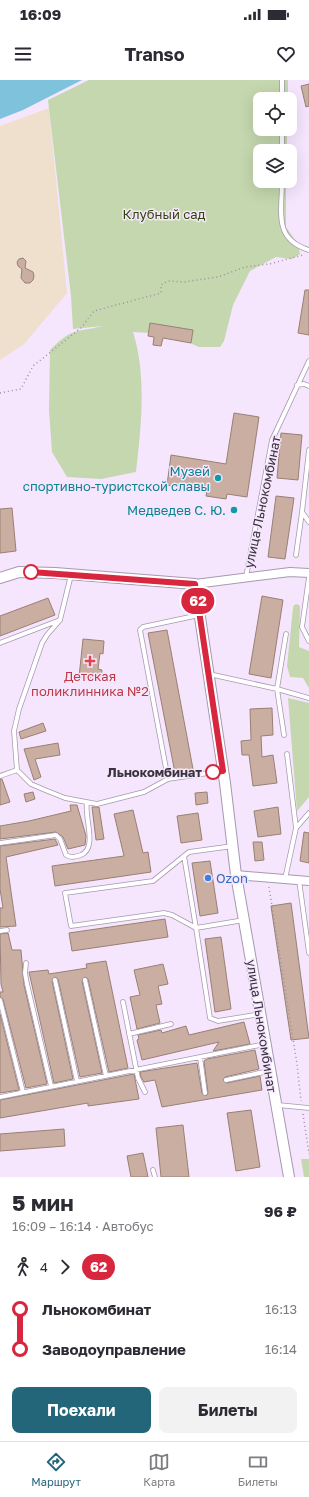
<!DOCTYPE html>
<html lang="ru">
<meta charset="utf-8">
<style>
body{margin:0;font-family:"Golos Text",sans-serif;background:#f2f2f3;color:#2b2b33;height:100vh;display:flex;flex-direction:column;font-size:15px;white-space:nowrap}
*{box-sizing:border-box;margin:0}
p{font-size:13px;color:#7c7c81}
.icon{flex:none;width:22px;height:22px;fill:none;stroke:currentColor;stroke-width:2;stroke-linecap:round;stroke-linejoin:round}
.map{position:relative;height:1097px;overflow:hidden}
.panel{display:flex;flex-direction:column;background:#fff;flex:1}
.panel>*{flex:none}
.badge{padding:0 8px;border-radius:13px;font-size:14px;line-height:26px}
.fabs{position:absolute;left:253px;top:12px;display:grid;gap:8px}
.fabs a{display:grid;place-items:center;width:44px;height:44px;border-radius:8px;background:#fff;box-shadow:0 4px 16px #0002;font-size:20px}
.map>.badge{position:absolute;translate:-50% -50%;box-shadow:0 0 0 2px #fff}
.legs{display:flex;align-items:center;gap:6px;height:44px;padding:0 12px;font-size:13px}
.legs p{margin-inline-start:auto}
.overview{display:flex;align-items:center;justify-content:space-between;height:68px;padding:0 12px}
h1{font-size:22px;font-weight:700;line-height:30px}
.cta{display:flex;gap:8px;margin-top:auto;padding:8px 12px}
.cta a{flex:1;height:46px;border-radius:8px;background:#246679;color:#fff;font-size:16px;font-weight:700;line-height:46px;text-align:center}
.cta a+a{background:#f2f2f3;color:#2b2b33}
ul{padding:0 12px;list-style:none}
li{display:flex;align-items:center;gap:14px;height:40px;font-size:15px}
li i{display:grid;place-items:center;width:6px;height:100%;margin:0 5px;background:currentColor}
li i::after{content:'';width:10px;height:10px;margin:-5px;border:3px solid;border-radius:50%;background:#fff}
li p{margin-inline-start:auto}
li:first-child i{background:linear-gradient(#0000 50%,currentColor 0)}
li:last-child i{background:linear-gradient(currentColor 50%,#0000 0)}
.status{display:flex;justify-content:space-between;align-items:center;height:28px;padding:0 20px;background:#fff;direction:ltr}
.status svg{height:11px;fill:currentColor}
header{display:flex;justify-content:space-between;align-items:center;height:52px;padding:0 12px;background:#fff;font-size:18px;font-weight:700}
.tab-bar{display:flex;justify-content:space-around;align-items:center;height:56px;border-top:1px solid #e1e1e2;background:#fff;font-size:11px;color:#7c7c81}
.tab-bar a{display:grid;justify-items:center;gap:2px}
.tab-bar .on{color:#246679}
.map>svg:first-child{display:block}
.industrial{fill:#eee0cd}
.green{fill:#c4d7ae}
.water{fill:#7fc2dc}
.building{fill:#caaea2;stroke:#998074}
.lines{fill:none;stroke-linecap:round;stroke-linejoin:round}
.service-casing{stroke:#a799b0;stroke-width:5.5}
.minor-casing{stroke:#a799b0;stroke-width:10}
.tertiary-casing{stroke:#a799b0;stroke-width:12}
.path{stroke:#9c91a2;stroke-width:1.5;stroke-dasharray:1 3;stroke-linecap:butt}
.service{stroke:#fff;stroke-width:4}
.minor{stroke:#fff;stroke-width:8}
.tertiary{stroke:#fff;stroke-width:10}
.line-1-casing{stroke:#fff;stroke-width:9}
.line-1{stroke:#d7263d;stroke-width:6}
.culture-dot{fill:#0f9aa8;stroke:#f5e6fe;stroke-width:1.5}
.stop-1-dot{fill:#fff;stroke:#d7263d;stroke-width:2}
.health-dot{fill:#e0444e;stroke:#f5e6fe;stroke-width:1.5}
.shop-dot{fill:#3f7fe0;stroke:#f5e6fe;stroke-width:1.5}
.labels{text-anchor:middle;dominant-baseline:central;stroke-width:3;stroke-linejoin:round;paint-order:stroke}
.park-label{font-size:13px;fill:#31460c;stroke:#f5e6fe}
.culture-label{font-size:13px;fill:#0d838f;stroke:#f5e6fe;text-anchor:end}
.street-label{font-size:13px;fill:#39333c;stroke:#f5e6fe}
.health-label{font-size:13px;fill:#be3a42;stroke:#f5e6fe}
.stop-label{font-size:13px;font-weight:bold;fill:#39333c;stroke:#f5e6fe;text-anchor:end}
.shop-label{font-size:13px;fill:#366cbe;stroke:#f5e6fe;text-anchor:start}
</style>
<div class="status"><b>16:09</b><svg viewBox="0 0 49 12"><path d="M0 12V9h3v3zM5 12V6h3v6zM10 12V3h3v9zM15 12V0h3v12zM26 1h20v11H26zM47 4h2v5h-2z"/></svg></div>
<header><svg class="icon" aria-label="menu" viewBox="0 0 24 24"><path d="M4 6h16M4 12h16M4 18h16"/></svg>Transo<svg class="icon" aria-label="heart" viewBox="0 0 24 24"><path d="M12 20l-8-8c-3-5 5-10 8-4 3-6 11-1 8 4z"/></svg></header>
<div class="map">
<svg width="309" height="1097" viewBox="0 0 309 1097">
<rect width="100%" height="100%" fill="#f5e6fe"/>
<path class="industrial" d="M 49,28 L 67,213 L 24,264 L 0,280 L 0,46 Z"/>
<path class="green" d="M 89,0 L 288,0 L 288,19 L 260,19 L 260,49 L 287,49 L 287,71 L 260,71 L 260,101 L 286,101 L 286,147 L 298,164 L 300,174 L 292,179 L 276,177 L 250,191 L 233,225 L 224,261 L 220,267 L 199,267 L 170,254 L 133,252 C 147,296 141,347 136,392 L 101,399 L 67,397 L 52,372 L 49,330 L 50,270 C 72,248 74,253 102,246 L 73,249 L 71,216 L 48,20 Z
M 297,524 L 300,526 L 299,567 L 309,571 L 309,608 L 303,598 L 290,597 L 287,586 L 293,528 L 294,525 Z
M 288,618 L 309,623 L 309,717 L 297,731 Z
M 301,1079 L 309,1079 L 309,1097 L 304,1097 Z"/>
<path class="water" d="M 0,0 L 82,0 L 23,30 L 0,39 Z"/>
<path class="building" d="M 309,4 L 309,26 L 306,27 L 301,6 Z
M 23,178 L 26,181 L 25,188 L 33,192 L 34,196 L 33,200 L 30,203 L 25,203 L 21,198 L 22,189 L 18,186 L 17,182 L 19,179 Z
M 305,210 L 309,210 L 309,255 L 298,253 Z
M 150,243 L 193,250 L 191,263 L 163,258 L 161,266 L 153,265 L 154,257 L 148,256 Z
M 234,333 L 259,337 L 247,417 L 227,414 L 226,419 L 206,416 L 207,412 L 167,405 L 171,375 L 226,384 Z
M 281,353 L 302,355 L 298,400 L 277,398 Z
M 276,416 L 294,418 L 285,479 L 268,477 Z
M 12,428 L 16,471 L 0,473 L 0,429 Z
M 262,516 L 283,520 L 271,598 L 249,594 Z
M 48,518 L 55,535 L 0,556 L 0,536 Z
M 167,550 L 193,689 L 175,693 L 148,553 Z
M 83,559 L 104,561 L 103,574 L 100,573 L 98,589 L 102,590 L 101,599 L 79,597 Z
M 272,628 L 273,655 L 261,656 L 262,677 L 273,675 L 277,703 L 253,706 L 249,675 L 242,675 L 241,661 L 251,660 L 250,629 Z
M 43,643 L 46,651 L 21,659 L 19,652 Z
M 58,663 L 60,675 L 35,679 L 41,697 L 34,700 L 24,669 Z
M 0,699 L 2,699 L 10,722 L 0,725 Z
M 33,712 L 35,719 L 26,722 L 24,714 Z
M 207,712 L 208,723 L 196,725 L 195,713 Z
M 70,725 L 77,725 L 86,756 L 85,765 L 68,769 L 63,757 L 56,752 L 0,759 L 0,746 L 29,741 L 71,731 Z
M 92,727 L 99,727 L 104,759 L 96,760 Z
M 278,727 L 281,754 L 258,757 L 254,731 Z
M 133,730 L 143,773 L 148,772 L 151,792 L 55,806 L 52,786 L 124,776 L 114,734 Z
M 198,733 L 202,760 L 181,763 L 177,736 Z
M 304,752 L 309,753 L 309,783 L 300,781 Z
M 55,759 L 58,765 L 6,777 L 16,846 L 0,847 L 0,828 L 3,828 L 0,809 L 0,766 Z
M 253,762 L 262,762 L 264,780 L 255,781 Z
M 210,781 L 218,833 L 200,836 L 192,783 Z
M 291,823 L 309,958 L 291,960 L 271,826 Z
M 165,839 L 168,857 L 72,871 L 69,853 Z
M 8,853 L 12,870 L 21,870 L 24,905 L 47,1004 L 26,1008 L 3,919 L 0,917 L 0,912 L 3,912 L 1,904 L 0,854 Z
M 221,857 L 231,929 L 215,932 L 205,859 Z
M 106,881 L 128,988 L 109,992 L 88,899 L 85,897 L 82,901 L 102,993 L 80,997 L 58,899 L 55,897 L 52,901 L 73,999 L 54,1003 L 29,892 L 48,890 L 49,894 L 87,888 L 86,884 Z
M 163,884 L 168,904 L 158,906 L 162,924 L 156,925 L 160,943 L 137,949 L 130,917 L 140,915 L 134,890 Z
M 0,934 L 19,1010 L 0,1013 Z
M 244,942 L 250,964 L 213,971 L 219,962 L 142,980 L 137,960 L 139,959 L 138,955 L 161,950 L 162,953 L 186,946 L 189,955 Z
M 255,970 L 259,989 L 225,997 L 223,1000 L 227,1003 L 260,996 L 262,1010 L 162,1027 L 155,1000 L 144,1002 L 141,997 L 140,992 L 197,983 L 202,1013 L 206,1016 L 208,1013 L 204,981 L 207,979 Z
M 134,994 L 139,1019 L 88,1026 L 88,1023 L 0,1038 L 0,1020 Z
M 251,1030 L 260,1087 L 236,1091 L 227,1033 Z
M 183,1045 L 189,1097 L 161,1097 L 156,1048 Z
M 64,1049 L 65,1066 L 0,1071 L 0,1054 Z
M 143,1073 L 148,1097 L 131,1097 L 127,1076 Z"/>
<g class="lines">
<defs>
<path id="service" d="M 282,19 L 282,0
M 282,71 L 282,49
M 282,101 C 282,132 273,159 309,170
M 297,305 L 304,304 L 309,306
M 309,370 L 302,432 L 309,442
M 296,475 L 302,432
M 246,497 L 272,360 L 309,281
M 309,497 L 302,547 L 309,561
M 0,563 L 60,540 L 71,495
M 209,594 L 277,609 L 309,618
M 284,655 L 277,609 L 286,554
M 287,674 L 296,748
M 17,690 L 14,651 L 19,629 L 42,563 L 47,555 L 60,540
M 0,696 L 17,690 L 31,704 L 45,710 L 65,718 L 97,724 L 144,712 L 168,699 L 222,691
M 168,699 L 140,550 L 143,547 L 199,535
M 0,763 L 56,755 L 60,759 L 66,775 C 71,778 75,777 81,775 C 98,768 84,737 87,723
M 233,766 L 189,772 L 153,801 L 65,813 L 71,846 L 164,833 L 172,835 L 196,848 L 210,938 L 218,941 L 260,934
M 184,776 L 196,848 L 244,840
M 285,799 L 296,748 L 309,733
M 299,800 L 309,873
M 0,851 L 7,850
M 26,883 L 25,893 L 27,904 L 51,1006
M 55,900 L 77,1001
M 85,900 L 106,996
M 0,920 L 23,1012
M 123,922 L 138,998 L 145,1012
M 129,954 L 171,944
M 200,977 L 205,1013
M 226,1000 L 269,991
M 0,1017 L 265,964
M 278,1025 L 309,1028
M 153,1090 L 155,1097"/>
<path id="minor" d="M 195,504 L 290,492 L 309,493
M 236,795 L 309,801"/>
<path id="tertiary" d="M 0,498 L 19,492 L 55,493 L 195,504 L 225,703 L 236,795 L 289,1097"/>
</defs>
<use href="#service" class="service-casing"/>
<use href="#minor" class="minor-casing"/>
<use href="#tertiary" class="tertiary-casing"/>
<path class="path" d="M 0,313 L 21,309 L 33,286 L 81,248 L 94,231 L 161,213 L 161,205 L 168,201 L 184,202 L 218,197 L 245,187 L 269,184 L 303,175
M 269,807 L 297,984 L 301,1021
M 303,1034 L 309,1074"/>
<use href="#service" class="service"/>
<use href="#minor" class="minor"/>
<use href="#tertiary" class="tertiary"/>
</g>
<g class="lines">
<defs>
<path id="line-1" d="M 31,492 L 195,504 L 223,691 L 213,692"/>
</defs>
<use href="#line-1" class="line-1-casing"/>
<use href="#line-1" class="line-1"/>
</g>
<g class="culture-dot">
<circle cx="218" cy="398" r="4"/>
<circle cx="234" cy="430" r="4"/>
</g>
<g class="stop-1-dot">
<circle cx="31" cy="492" r="7"/>
<circle cx="213" cy="692" r="7"/>
</g>
<path class="health-dot" d="M88 575h4v4h4v4h-4v4h-4v-4h-4v-4h4z"/>
<circle class="shop-dot" cx="208" cy="798" r="4"/>
<g class="labels">
<g class="park-label">
<text x="164" y="134">Клубный сад</text>
</g>
<g class="culture-label">
<text x="210" y="391">Музей<tspan x="210" dy="15">спортивно-туристской славы</tspan></text>
<text x="226" y="430">Медведев С. Ю.</text>
</g>
<g class="street-label">
<text transform="translate(262 422) rotate(-78)">улица Льнокомбинат</text>
<text transform="translate(262 946) rotate(81)">улица Льнокомбинат</text>
</g>
<g class="health-label">
<text x="90" y="596">Детская<tspan x="90" dy="15">поликлинника №2</tspan></text>
</g>
<g class="stop-label">
<text x="202" y="692">Льнокомбинат</text>
</g>
<g class="shop-label">
<text x="216" y="798">Ozon</text>
</g>
</g>
</svg>
<div class="fabs">
<a><svg class="icon" aria-label="locate" viewBox="0 0 24 24"><circle cx="12" cy="12" r="6"/><path d="M12 2v4M12 18v4M2 12h4M18 12h4"/></svg></a>
<a><svg class="icon" aria-label="layers" viewBox="0 0 24 24"><path d="M12 4l9 5-9 5-9-5zM3 14l9 5 9-5"/></svg></a>
</div>
<b class="badge" style="left:198px;top:521px;background:#d7263d;color:#fff">62</b>
</div>
<section class="panel">
<div class="overview"><div><h1>5 мин</h1><p>16:09 – 16:14 · Автобус</p></div><b>96 ₽</b></div>
<div class="legs"><svg class="icon" aria-label="walk" viewBox="0 0 24 24"><circle cx="13" cy="4" r="2"/><path d="M13 8l-2 6 4 7M11 14l-3 7M7 12l3-4h3l4 4"/></svg>4<svg class="icon" aria-label="forward" viewBox="0 0 24 24"><path d="M9 5l7 7-7 7"/></svg><b class="badge" style="background:#d7263d;color:#fff">62</b></div>
<ul>
<li><i style="color:#d7263d"></i><b>Льнокомбинат</b><p>16:13</p></li>
<li><i style="color:#d7263d"></i><b>Заводоуправление</b><p>16:14</p></li>
</ul>
<div class="cta"><a>Поехали</a><a>Билеты</a></div>
</section>
<nav class="tab-bar">
<a class="on"><svg class="icon" aria-label="directions" viewBox="0 0 24 24"><path d="M12 3l9 9-9 9-9-9zM9 14v-3h6M13 9l2 2-2 2"/></svg>Маршрут</a>
<a><svg class="icon" aria-label="map" viewBox="0 0 24 24"><path d="M3 6l6-2 6 2 6-2v14l-6 2-6-2-6 2zM9 4v14M15 6v14"/></svg>Карта</a>
<a><svg class="icon" aria-label="tickets" viewBox="0 0 24 24"><path d="M3 7h18v10H3zM15 7v10"/></svg>Билеты</a>
</nav>
